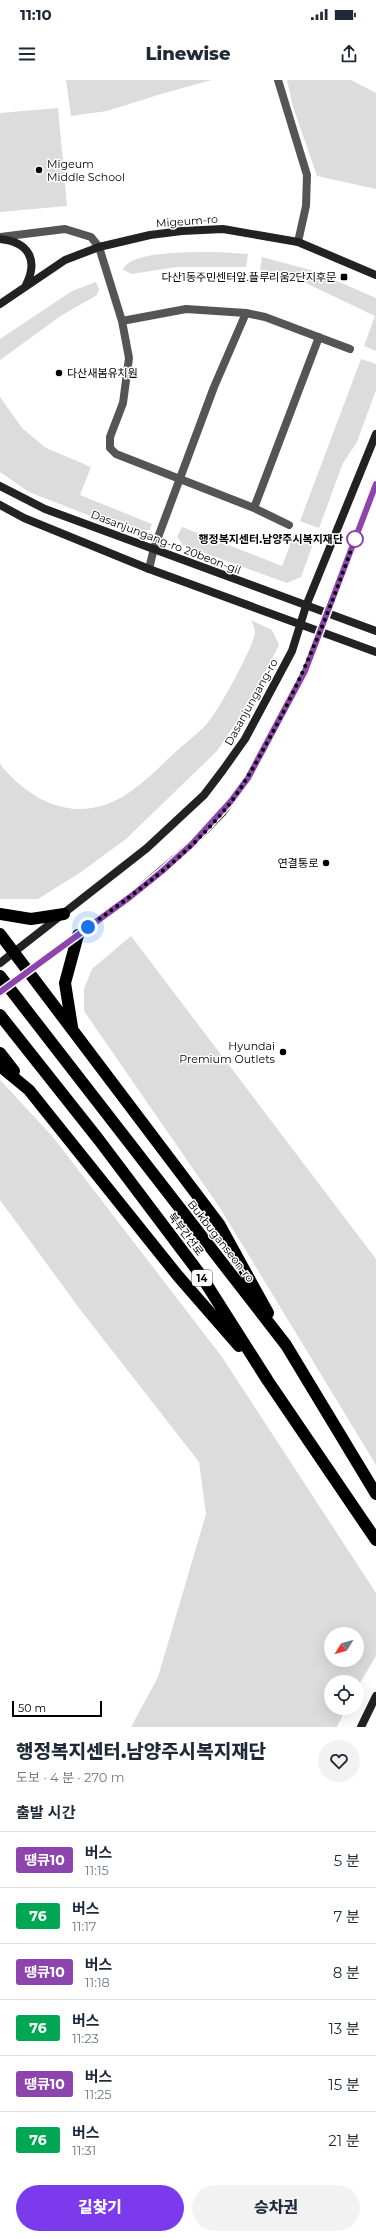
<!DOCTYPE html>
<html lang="ko">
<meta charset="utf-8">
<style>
body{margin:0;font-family:Montserrat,"Noto Sans KR",sans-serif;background:#f2f2f3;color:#1f2937;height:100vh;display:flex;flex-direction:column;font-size:15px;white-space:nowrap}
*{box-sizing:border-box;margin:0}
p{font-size:13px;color:#747a83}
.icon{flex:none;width:22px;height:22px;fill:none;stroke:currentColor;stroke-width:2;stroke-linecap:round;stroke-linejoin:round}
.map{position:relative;height:1647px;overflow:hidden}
.sheet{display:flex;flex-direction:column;background:#fff;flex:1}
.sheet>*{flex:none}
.badge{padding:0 8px;border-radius:3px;font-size:14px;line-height:26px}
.needle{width:26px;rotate:233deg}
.tools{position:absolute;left:324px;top:1547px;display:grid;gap:8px}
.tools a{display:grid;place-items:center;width:40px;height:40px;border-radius:50%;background:#fff;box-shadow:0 4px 16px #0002;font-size:20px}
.scale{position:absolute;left:12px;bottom:10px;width:90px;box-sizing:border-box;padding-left:4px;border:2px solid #000;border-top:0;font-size:11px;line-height:14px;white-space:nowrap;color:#000;-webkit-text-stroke:3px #fff;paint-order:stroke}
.you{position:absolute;width:20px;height:20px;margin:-10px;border:3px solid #fff;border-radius:50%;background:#1a73e8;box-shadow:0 0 0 6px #1a73e833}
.map>.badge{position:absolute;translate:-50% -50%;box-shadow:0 0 0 2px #fff}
h2{padding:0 16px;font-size:15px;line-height:36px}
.round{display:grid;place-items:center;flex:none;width:42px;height:42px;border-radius:21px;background:#f2f2f3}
.overview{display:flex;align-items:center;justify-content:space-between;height:68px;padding:0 16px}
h1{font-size:19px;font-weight:800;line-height:30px}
.button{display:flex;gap:8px;margin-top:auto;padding:8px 16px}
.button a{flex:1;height:46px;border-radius:24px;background:#7c3aed;color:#fff;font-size:16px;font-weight:800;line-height:46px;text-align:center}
.button a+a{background:#f2f2f3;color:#1f2937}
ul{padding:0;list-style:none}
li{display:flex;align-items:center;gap:12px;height:56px;padding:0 16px;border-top:1px solid #e0e1e3}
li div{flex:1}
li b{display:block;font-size:15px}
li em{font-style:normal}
li .badge{min-width:44px;font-weight:700;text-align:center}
.status{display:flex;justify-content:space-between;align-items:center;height:28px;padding:0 20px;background:#fff;direction:ltr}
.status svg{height:11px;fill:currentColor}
header{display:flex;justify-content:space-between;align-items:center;height:52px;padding:0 16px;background:#fff;font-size:18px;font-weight:800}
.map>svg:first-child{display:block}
.green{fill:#dcdcdc;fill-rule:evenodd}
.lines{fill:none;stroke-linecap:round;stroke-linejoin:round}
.street{stroke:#555;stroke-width:8}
.secondary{stroke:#222;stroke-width:8}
.highway{stroke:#000;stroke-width:12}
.line-casing{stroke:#fff;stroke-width:9}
.line{stroke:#8e44ad;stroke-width:6}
.walk{stroke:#000;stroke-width:4;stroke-dasharray:0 7.2}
.poi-dot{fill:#000;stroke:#fff;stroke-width:1.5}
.stop-dot{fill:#fff;stroke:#8e44ad;stroke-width:2}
.labels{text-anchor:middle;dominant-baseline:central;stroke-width:3;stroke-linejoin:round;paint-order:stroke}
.shield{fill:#fff;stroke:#4c4c4c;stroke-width:1}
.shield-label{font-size:10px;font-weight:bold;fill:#000}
.poi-label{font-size:11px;fill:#000;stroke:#fff;text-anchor:end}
.street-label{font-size:11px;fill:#000;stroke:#fff}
.stop-label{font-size:11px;font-weight:bold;fill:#000;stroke:#fff;text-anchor:end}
</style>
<div class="status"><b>11:10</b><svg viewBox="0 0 49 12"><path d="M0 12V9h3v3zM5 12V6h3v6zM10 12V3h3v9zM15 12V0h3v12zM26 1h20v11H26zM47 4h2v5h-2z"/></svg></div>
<header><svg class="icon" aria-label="menu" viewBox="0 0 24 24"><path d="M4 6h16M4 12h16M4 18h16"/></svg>Linewise<svg class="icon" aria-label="share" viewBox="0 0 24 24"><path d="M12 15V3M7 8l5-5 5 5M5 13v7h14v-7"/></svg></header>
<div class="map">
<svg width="376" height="1647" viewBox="0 0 376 1647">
<rect width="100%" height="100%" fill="#fff"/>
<path class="green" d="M 66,0 L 212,0 L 161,14 L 107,31 L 71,36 Z
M 287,0 L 351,0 L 376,13 L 376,109 L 317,96 L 293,27 Z
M 58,28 L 67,126 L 0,132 L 0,33 Z
M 216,172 L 248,174 L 246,187 L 176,187 L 132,194 L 123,190 C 129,170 198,172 216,172 Z
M 262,177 L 314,191 L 376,218 L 376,271 L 364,266 L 375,236 L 308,204 L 260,190 Z
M 96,202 L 99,209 L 97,215 L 62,235 L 0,280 L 0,259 L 72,211 Z
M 361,279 L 376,284 L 376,310 L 357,362 L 343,383 L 319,448 L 300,441 Z
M 0,317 L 22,348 L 46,368 L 91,387 L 80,415 L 152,444 L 150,450 L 135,451 L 88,435 L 29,412 L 0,392 Z
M 182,447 L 282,486 L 294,454 L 314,461 L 301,497 L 287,503 L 183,465 L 177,457 Z
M 251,540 L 272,550 L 279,565 L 252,619 L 217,671 L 126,759 L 81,792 L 38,819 L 0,819 L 0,684 C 21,711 55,734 91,728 C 128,723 154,691 180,668 C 190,659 201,651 209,641 C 219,630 255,564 255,552 C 255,548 252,543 251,540 Z
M 131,856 L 376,1179 L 376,1385 L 220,1128 L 84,931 L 84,909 L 92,889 Z
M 0,1000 L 53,1057 L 222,1277 L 376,1513 L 376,1576 L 357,1608 L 357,1602 L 331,1602 L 331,1628 L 346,1628 L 337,1647 L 131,1647 L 158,1597 L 206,1434 L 199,1382 L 79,1228 L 0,1120 ZM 331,1554 L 357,1554 L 357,1580 L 331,1580 Z"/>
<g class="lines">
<path class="street" d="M 278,0 L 307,95 L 306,126 L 298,162
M 0,157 L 65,149 L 91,157 L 99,167 L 122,241 L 129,278 L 123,323 L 110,357 L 110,368 L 116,374 L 254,428 L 319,257
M 122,241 L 186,229 L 246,233 L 265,237 L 350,269
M 254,428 L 289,445
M 149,489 L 154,468 L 214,307 L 246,233"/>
<path class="secondary" d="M 0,159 C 28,162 39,179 26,205
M 0,224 L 65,180 L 99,167 L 150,155 L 182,151 L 223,149 L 298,162 L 376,195
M 0,406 L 45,429 L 376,551
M 0,425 L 24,438 L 149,489 L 376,572
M 0,883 L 147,768 L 204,715 L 223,690 L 245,659 L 292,571 L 306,526 L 376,354
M 0,912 L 130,817 L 191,765 L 222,733 L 248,698 L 305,591 L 376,404
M 361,1647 L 376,1616"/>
<path class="highway" d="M 0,834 L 31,839 L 64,834
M 0,854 L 219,1144 L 268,1233
M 0,896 L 286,1265 L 376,1414
M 0,935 L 99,1060 L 200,1194 L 268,1301 L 376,1460
M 72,947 L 65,903 L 78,855
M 0,973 L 14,991
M 0,986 L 29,1010 L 178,1196 L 239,1266"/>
</g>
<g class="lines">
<defs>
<path id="line" d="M 0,912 L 130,817 L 161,792 L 191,765 L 231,721 L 248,698 L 305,591 L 376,404"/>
</defs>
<use href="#line" class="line-casing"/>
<use href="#line" class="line"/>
<path class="walk" d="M 88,847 C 136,813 184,778 222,733 C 241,711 255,685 269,659 C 305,594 330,529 355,459"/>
</g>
<g class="poi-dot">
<circle cx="39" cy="90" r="4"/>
<rect x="340" y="193" width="8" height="8" rx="2"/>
<circle cx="59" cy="293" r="4"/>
<circle cx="326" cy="783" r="4"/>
<circle cx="283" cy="972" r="4"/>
</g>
<circle class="stop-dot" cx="355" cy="459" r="8"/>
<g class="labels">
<rect class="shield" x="192" y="1190" width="20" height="16" rx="3"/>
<g class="shield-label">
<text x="202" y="1198">14</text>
</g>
<g class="poi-label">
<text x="47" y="84" text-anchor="start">Migeum<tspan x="47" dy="13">Middle School</tspan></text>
<text x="336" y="197">다산1동주민센터앞.플루리움2단지후문</text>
<text x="67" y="293" text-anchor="start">다산새봄유치원</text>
<text x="318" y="783">연결통로</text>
<text x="275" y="966">Hyundai<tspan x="275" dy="13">Premium Outlets</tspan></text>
</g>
<g class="street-label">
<text transform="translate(187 141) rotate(-4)">Migeum-ro</text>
<text transform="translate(166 462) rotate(21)">Dasanjungang-ro 20beon-gil</text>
<text transform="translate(251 622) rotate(-61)">Dasanjungang-ro</text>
<text transform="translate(186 1154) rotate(53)">북부간선로</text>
<text transform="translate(221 1161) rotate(52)">Bukbuganseon-ro</text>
</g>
<g class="stop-label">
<text x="343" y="459">행정복지센터.남양주시복지재단</text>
</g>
</g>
</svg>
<div class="tools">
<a><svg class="needle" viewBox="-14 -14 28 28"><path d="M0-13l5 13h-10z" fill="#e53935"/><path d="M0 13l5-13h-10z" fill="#747a83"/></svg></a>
<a><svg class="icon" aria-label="locate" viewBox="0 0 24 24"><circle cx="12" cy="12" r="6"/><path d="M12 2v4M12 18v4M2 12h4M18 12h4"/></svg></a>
</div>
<div class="scale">50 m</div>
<div class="you" style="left:88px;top:847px"></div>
</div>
<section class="sheet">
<div class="overview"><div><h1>행정복지센터.남양주시복지재단</h1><p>도보 · 4 분 · 270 m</p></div><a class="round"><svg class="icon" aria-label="heart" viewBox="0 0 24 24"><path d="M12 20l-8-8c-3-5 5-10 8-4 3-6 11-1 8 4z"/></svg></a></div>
<h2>출발 시간</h2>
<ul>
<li><span class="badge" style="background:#8e44ad;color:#fff">땡큐10</span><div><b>버스</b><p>11:15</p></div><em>5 분</em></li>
<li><span class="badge" style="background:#00a651;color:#fff">76</span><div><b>버스</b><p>11:17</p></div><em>7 분</em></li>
<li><span class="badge" style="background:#8e44ad;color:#fff">땡큐10</span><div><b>버스</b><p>11:18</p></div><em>8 분</em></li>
<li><span class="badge" style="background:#00a651;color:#fff">76</span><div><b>버스</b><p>11:23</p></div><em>13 분</em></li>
<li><span class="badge" style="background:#8e44ad;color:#fff">땡큐10</span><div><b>버스</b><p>11:25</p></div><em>15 분</em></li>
<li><span class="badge" style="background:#00a651;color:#fff">76</span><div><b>버스</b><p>11:31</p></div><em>21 분</em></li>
</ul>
<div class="button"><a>길찾기</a><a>승차권</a></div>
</section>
